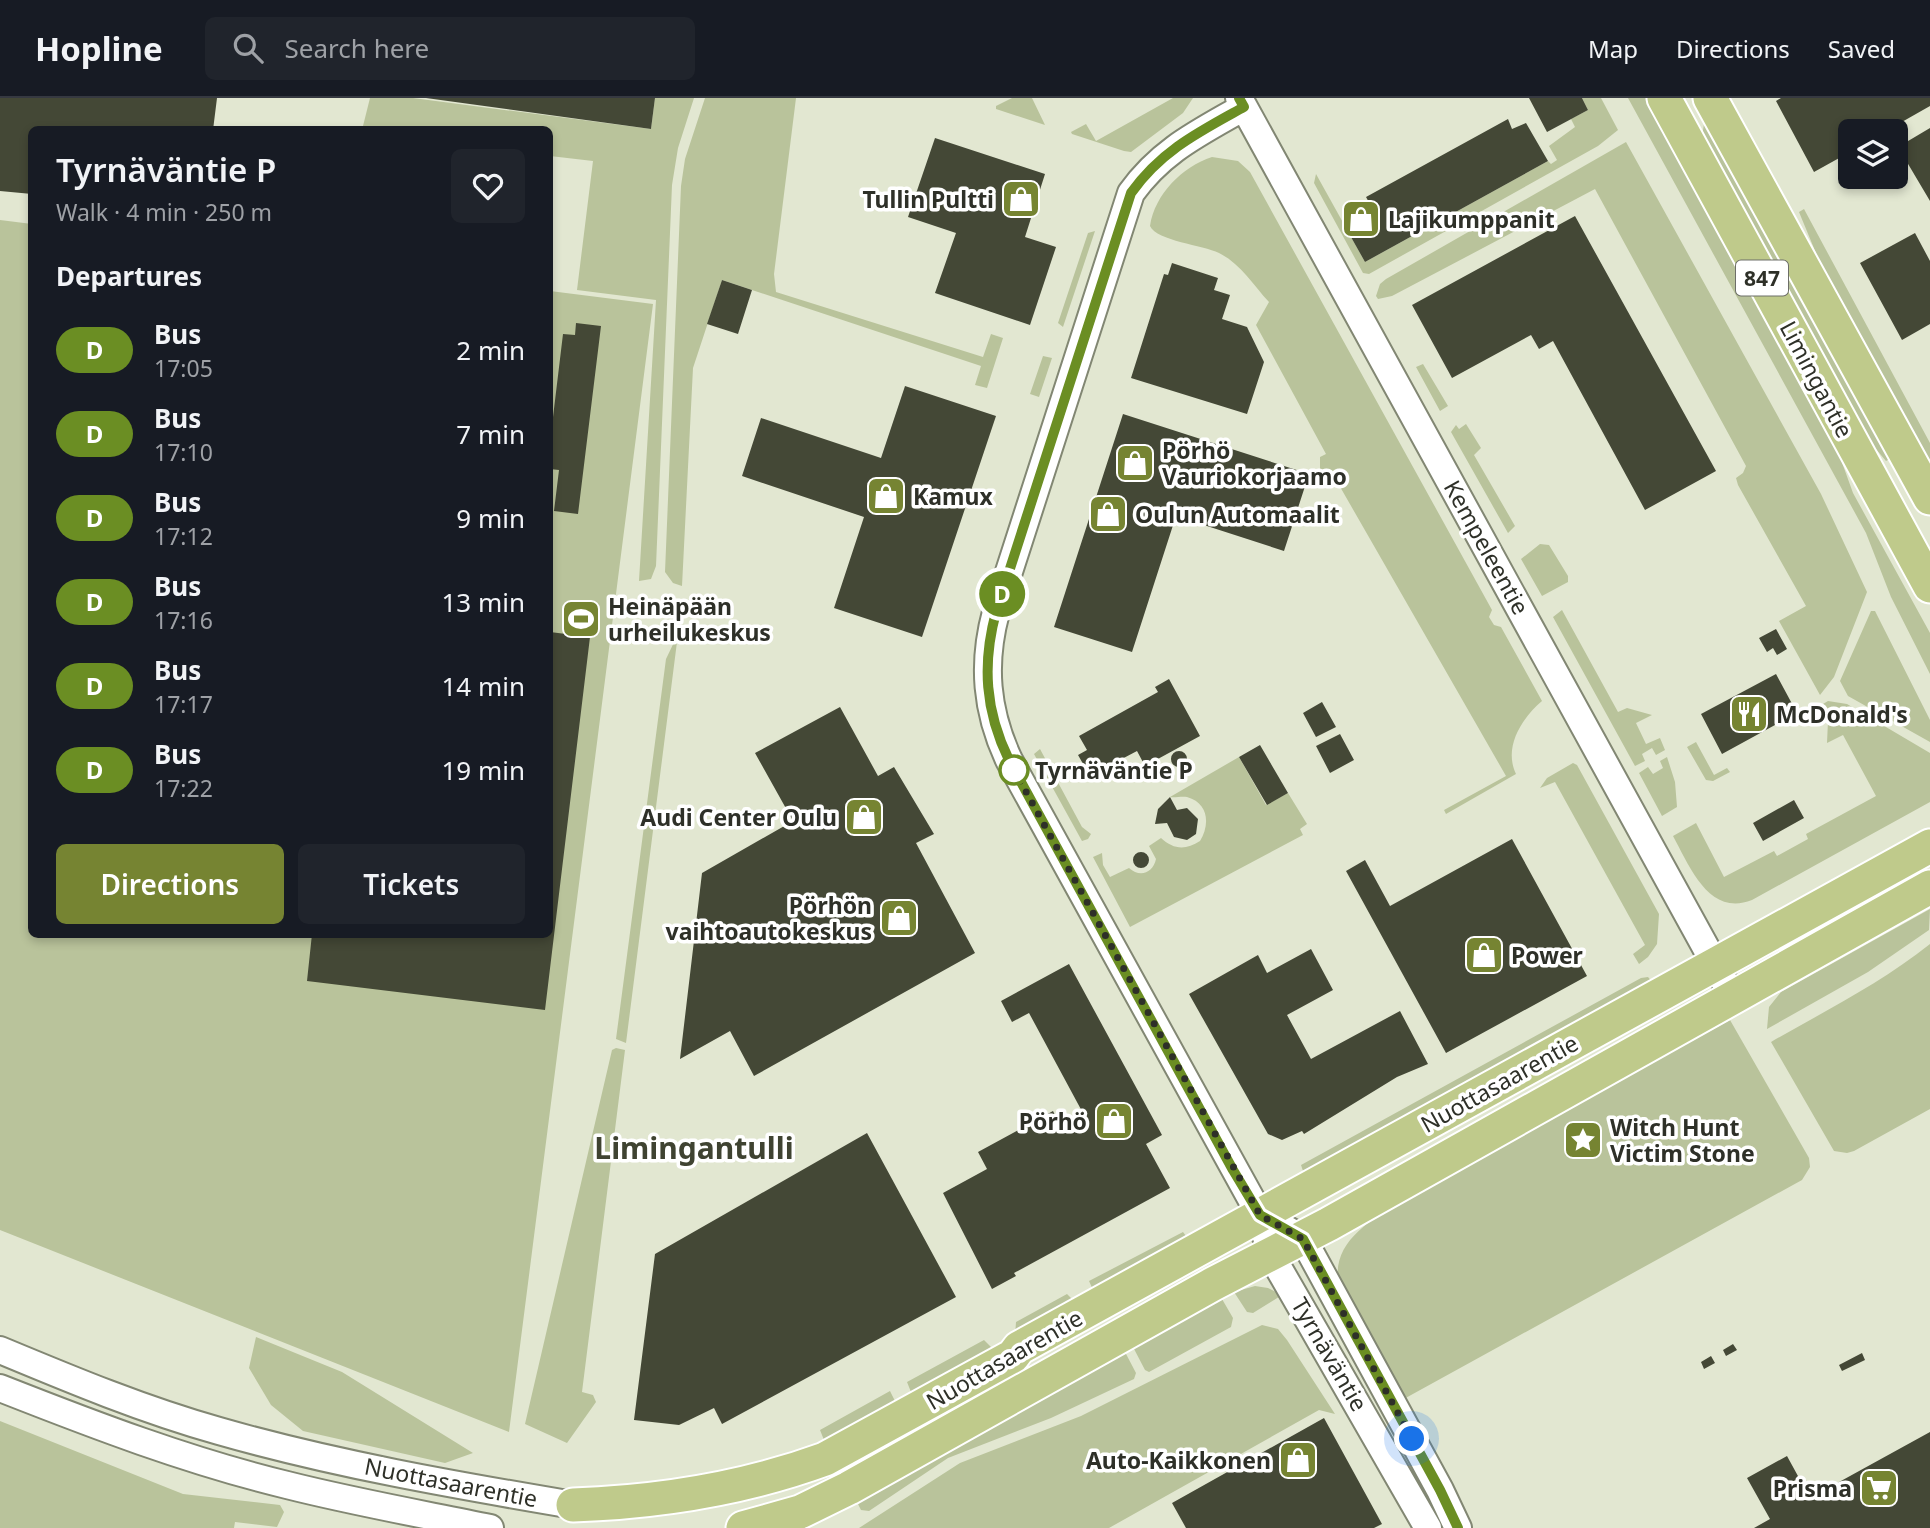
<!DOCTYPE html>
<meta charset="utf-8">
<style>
body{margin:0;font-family:"Noto Sans",sans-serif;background:#20242c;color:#f1f3f6;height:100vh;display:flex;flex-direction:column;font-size:26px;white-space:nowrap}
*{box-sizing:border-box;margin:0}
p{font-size:23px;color:#9ea1a6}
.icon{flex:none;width:38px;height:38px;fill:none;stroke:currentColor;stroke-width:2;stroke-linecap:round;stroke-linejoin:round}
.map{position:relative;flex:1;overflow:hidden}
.side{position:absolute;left:28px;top:28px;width:525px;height:812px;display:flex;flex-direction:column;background:#171b24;border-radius:10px;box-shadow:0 4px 10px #0003}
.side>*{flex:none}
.badge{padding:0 14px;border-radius:23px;font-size:24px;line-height:46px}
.tools{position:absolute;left:1838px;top:21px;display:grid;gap:14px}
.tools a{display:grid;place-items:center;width:70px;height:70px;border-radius:10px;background:#171b24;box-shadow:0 4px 10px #0003;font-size:35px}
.you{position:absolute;width:35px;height:35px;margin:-18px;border:5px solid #fff;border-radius:50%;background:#1a73e8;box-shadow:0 0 0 10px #1a73e833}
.map>.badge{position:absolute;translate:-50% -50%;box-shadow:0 0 0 4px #fff}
h2{padding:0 28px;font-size:26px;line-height:63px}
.round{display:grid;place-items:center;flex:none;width:74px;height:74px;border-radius:10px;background:#20242c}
.headline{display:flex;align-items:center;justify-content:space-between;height:119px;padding:0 28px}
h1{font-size:33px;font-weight:600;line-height:52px}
.action{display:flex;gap:14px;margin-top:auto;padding:14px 28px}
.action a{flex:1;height:80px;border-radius:10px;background:#768432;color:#fff;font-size:28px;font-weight:600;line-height:80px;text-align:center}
.action a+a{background:#20242c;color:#f1f3f6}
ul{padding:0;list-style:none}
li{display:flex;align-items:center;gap:21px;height:84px;padding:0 28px}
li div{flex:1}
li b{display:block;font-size:26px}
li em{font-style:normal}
li .badge{min-width:77px;font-weight:700;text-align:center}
header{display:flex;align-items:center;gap:42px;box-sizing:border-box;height:98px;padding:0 35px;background:#171b24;border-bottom:2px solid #363941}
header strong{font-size:33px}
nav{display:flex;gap:38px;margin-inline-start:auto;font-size:24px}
.search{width:490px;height:63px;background:#20242c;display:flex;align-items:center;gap:18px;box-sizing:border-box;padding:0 24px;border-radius:10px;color:#9ea1a6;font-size:26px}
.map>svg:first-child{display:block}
.green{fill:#b9c39b}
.building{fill:#444836}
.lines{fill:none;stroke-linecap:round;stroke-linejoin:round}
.minor-casing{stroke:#828773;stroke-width:30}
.major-casing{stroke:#fff;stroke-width:37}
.minor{stroke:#fff;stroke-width:26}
.major{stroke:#bfca8b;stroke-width:33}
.line-casing{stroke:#fff;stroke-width:16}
.line{stroke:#6b8e23;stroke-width:10}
.walk{stroke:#2e3028;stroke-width:7;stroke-dasharray:0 12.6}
.stop-dot{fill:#fff;stroke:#6b8e23;stroke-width:3.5}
.labels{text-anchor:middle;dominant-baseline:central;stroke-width:7;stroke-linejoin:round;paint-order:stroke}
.shield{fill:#fff;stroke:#6d6e68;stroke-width:2}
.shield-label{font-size:21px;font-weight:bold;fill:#2e3028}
.poi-label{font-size:23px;font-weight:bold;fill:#2e3028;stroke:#fff;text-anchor:start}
.street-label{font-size:23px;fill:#2e3028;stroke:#fff}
.stop-label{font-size:23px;font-weight:bold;fill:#2e3028;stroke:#fff;text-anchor:start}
.district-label{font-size:30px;font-weight:bold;fill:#3f4331;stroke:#fff}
</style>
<header>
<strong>Hopline</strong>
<div class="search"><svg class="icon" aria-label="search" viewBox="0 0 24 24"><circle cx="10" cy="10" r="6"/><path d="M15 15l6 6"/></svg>Search here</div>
<nav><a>Map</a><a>Directions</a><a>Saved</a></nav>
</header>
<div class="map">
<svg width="1930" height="1430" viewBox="0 0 1930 1430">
<rect width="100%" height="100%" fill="#e2e7d1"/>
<path class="green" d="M 370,0 L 413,0 L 651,31 L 655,0 L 694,0 L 678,50 L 672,87 L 656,468 L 651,481 L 639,483 L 656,202 L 577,192 L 593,63 L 550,58 L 550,32 L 362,32 Z
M 705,0 L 796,0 L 774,176 L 776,194 L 983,259 L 991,236 L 1003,240 L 987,290 L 975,287 L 981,268 L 722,182 L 693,270 L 682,488 L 673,485 L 665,474 L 681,88 L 685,61 Z
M 1012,0 L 1032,0 L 1045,27 L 996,11 L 996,8 Z
M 1173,0 L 1193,0 L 1183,15 L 1131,54 L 1124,53 L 1072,36 L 1071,34 L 1086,26 L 1096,43 Z
M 1582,0 L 1601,0 L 1618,32 L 1598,48 L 1369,176 L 1363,175 L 1314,85 L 1316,76 L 1365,164 L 1548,63 L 1551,66 L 1557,62 L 1549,48 L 1575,29 L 1571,21 L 1588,12 Z
M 1628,0 L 1647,0 L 1831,334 L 1853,395 L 1930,535 L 1930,576 L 1891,499 L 1866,435 Z
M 1704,26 L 1707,27 L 1893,359 L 1886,363 L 1864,337 L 1702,38 Z
M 1626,44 L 1821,396 L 1867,494 L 1834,579 L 1820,597 L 1779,523 L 1806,508 L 1738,387 L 1736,380 L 1743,375 L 1746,368 L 1595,91 L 1392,198 L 1378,201 L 1376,198 L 1380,186 L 1386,181 Z
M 1212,59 L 1238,63 L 1250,74 L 1492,512 L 1489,519 L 1494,527 L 1501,529 L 1542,603 C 1522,620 1503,649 1516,676 L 1446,716 L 1444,712 L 1506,678 L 1339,387 L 1320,380 L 1320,359 L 1326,356 L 1256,227 L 1269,204 C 1253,187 1241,166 1219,155 C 1203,147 1157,143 1150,128 C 1155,96 1182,69 1212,59 Z
M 1804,111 L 1930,345 L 1930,374 L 1825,177 L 1799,114 Z
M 0,122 L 32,126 L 32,836 L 550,836 L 550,193 L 653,206 L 509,1334 L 0,1132 Z
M 1095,133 L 1063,229 L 1058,225 L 1088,135 Z
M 1043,258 L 1052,260 L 1039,299 L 1030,296 Z
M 1423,266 L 1448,308 L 1440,313 L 1416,269 Z
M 1466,326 L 1481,350 L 1474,357 L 1515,428 L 1508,435 L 1451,334 L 1456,327 L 1459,331 Z
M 1540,446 L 1549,447 L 1568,478 L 1568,484 L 1542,498 L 1521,461 Z
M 1562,512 L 1618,614 L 1627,610 L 1652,617 L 1636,625 L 1646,646 L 1660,640 L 1665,652 L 1656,657 L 1652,650 L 1642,656 L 1645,663 L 1635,668 L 1553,519 Z
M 1871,513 L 1875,513 L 1930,622 L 1930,644 L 1848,598 L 1840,583 Z
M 678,536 L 626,945 L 616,941 L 666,561 Z
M 1828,603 L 1847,606 L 1930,655 L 1930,704 L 1752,802 C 1709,819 1690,769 1673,738 L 1696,725 L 1724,779 L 1774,753 L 1777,758 L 1808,741 L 1806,736 L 1876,698 L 1843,637 L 1827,645 L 1828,623 L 1823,606 Z
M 1696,644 L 1714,677 L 1727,670 L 1730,674 L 1713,683 L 1706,682 L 1687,649 Z
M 1040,651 L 1082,729 L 1091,736 L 1088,741 L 1082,743 L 1034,656 Z
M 1239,659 L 1266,707 L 1288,695 L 1307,726 L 1300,731 L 1303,737 L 1130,829 L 1093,759 L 1102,755 L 1103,767 L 1110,779 L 1129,770 C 1140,780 1153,775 1156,761 L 1149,748 L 1161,740 C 1174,752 1186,752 1200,743 C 1210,727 1209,705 1187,699 C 1181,698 1175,700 1170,699 Z
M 1667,659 L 1675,684 L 1677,709 L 1662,718 L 1639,675 L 1648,669 L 1653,676 L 1663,670 L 1660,663 Z
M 1573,665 L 1577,667 L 1659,816 L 1657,846 L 1648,859 L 1639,866 L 1633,856 L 1645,847 L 1555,684 L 1540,690 L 1547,680 Z
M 1930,811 L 1929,832 L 1868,874 L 1767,931 L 1769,909 L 1781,894 Z
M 1930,846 L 1930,1011 L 1854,1053 L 1847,1055 L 1834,1053 L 1771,944 C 1825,913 1881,885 1930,846 Z
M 1648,879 L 1653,885 L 1304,1076 L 1301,1067 L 1641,880 Z
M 1730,922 L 1809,1060 L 1810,1069 L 1802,1082 L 1402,1302 L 1338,1181 C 1334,1143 1370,1124 1397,1104 Z
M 616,950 L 625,952 L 582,1294 L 593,1297 L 596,1304 L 567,1345 L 525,1326 L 612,952 Z
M 1183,1134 L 1189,1142 L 1094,1194 L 1089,1183 Z
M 1255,1188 L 1268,1190 L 1282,1197 L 1253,1215 L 1247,1214 L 1234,1194 Z
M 1067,1196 L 1075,1204 L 1015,1238 L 1016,1224 Z
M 1222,1201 L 1233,1220 L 1231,1229 L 1149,1274 L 1145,1272 L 1133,1249 Z
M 1262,1227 L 1278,1231 L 1287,1242 L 1335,1316 L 1319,1312 L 1109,1430 L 859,1430 L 960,1365 L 1081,1318 Z
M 256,1239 L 342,1274 L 473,1355 L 445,1365 L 303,1333 L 271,1307 L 249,1270 Z
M 984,1242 L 992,1250 L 911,1294 L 907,1284 Z
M 1125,1254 L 1136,1275 L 1134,1281 L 1051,1320 L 948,1360 L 869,1413 L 861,1412 L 856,1402 Z
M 890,1293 L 895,1303 L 824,1342 L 820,1332 Z
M 0,1323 L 183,1396 L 280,1407 L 284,1414 L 277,1429 L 235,1424 L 234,1430 L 0,1430 Z"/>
<path class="building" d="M 0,0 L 217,0 L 213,32 L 32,32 L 32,96 L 0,93 Z
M 426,0 L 655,0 L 651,31 Z
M 1529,0 L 1582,0 L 1588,12 L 1547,34 Z
M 1781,0 L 1930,0 L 1930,8 L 1886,33 L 1850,33 L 1850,54 L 1814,74 L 1776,3 Z
M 1508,21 L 1512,31 L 1526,25 L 1548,63 L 1365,164 L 1342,123 L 1371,108 L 1366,99 Z
M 1930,30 L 1930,103 L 1898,49 Z
M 935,40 L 1045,76 L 1025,139 L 1056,149 L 1030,227 L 935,195 L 956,135 L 908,119 Z
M 1575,118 L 1716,373 L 1645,412 L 1553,243 L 1539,251 L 1531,237 L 1452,280 L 1412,207 Z
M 1915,135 L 1930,163 L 1930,226 L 1902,242 L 1860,165 Z
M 1172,165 L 1218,180 L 1214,192 L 1230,197 L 1222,221 L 1247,229 L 1264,264 L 1247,316 L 1131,280 L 1164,176 L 1168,177 Z
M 722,182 L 752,192 L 738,236 L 707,226 Z
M 576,225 L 601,228 L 578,416 L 554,413 L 559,372 L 550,371 L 550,344 L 563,236 L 575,237 Z
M 905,288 L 996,318 L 922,539 L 834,510 L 864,419 L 742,378 L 761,320 L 881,360 Z
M 1123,316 L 1309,376 L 1284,453 L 1176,418 L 1132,554 L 1054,529 Z
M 1776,531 L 1787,551 L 1777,557 L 1773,550 L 1767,554 L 1759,540 Z
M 550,534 L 590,539 L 545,912 L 307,883 L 312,836 L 550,836 Z
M 1776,576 L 1797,615 L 1722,656 L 1701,616 Z
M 1169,581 L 1200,638 L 1145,668 L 1137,653 L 1099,673 L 1095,667 L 1086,671 L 1078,657 L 1087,652 L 1079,638 L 1158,594 L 1155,589 Z
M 1322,604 L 1336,629 L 1316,639 L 1303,615 Z
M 840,609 L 878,678 L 894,669 L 934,736 L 916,745 L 975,855 L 754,978 L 730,933 L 680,961 L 702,775 L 793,723 L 755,655 Z
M 1340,636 L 1354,662 L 1330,675 L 1316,648 Z
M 1260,647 L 1288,695 L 1267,707 L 1239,659 Z
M1171 661a8 8 0 1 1 16 0a8 8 0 1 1-16 0Z
M 1170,699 L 1177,712 L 1187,710 L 1198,721 L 1196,736 L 1187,742 L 1174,739 L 1167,725 L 1155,726 L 1158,711 Z
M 1794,702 L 1804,720 L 1763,743 L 1753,725 Z
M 1512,741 L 1587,878 L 1446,955 L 1346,773 L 1365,762 L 1390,808 Z
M1133 762a8 8 0 1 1 16 0a8 8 0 1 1-16 0Z
M 1311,851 L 1333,892 L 1287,917 L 1311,961 L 1400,913 L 1428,966 L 1397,979 L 1304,1036 L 1302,1033 L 1282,1042 L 1268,1036 L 1189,896 L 1258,857 L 1267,875 Z
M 1069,866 L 1162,1037 L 1146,1046 L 1170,1090 L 1014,1175 L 1016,1178 L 992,1191 L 943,1095 L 987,1071 L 978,1054 L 1053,1013 L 1061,1029 L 1084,1017 L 1029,915 L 1012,924 L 1001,903 Z
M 867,1035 L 956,1199 L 722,1326 L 714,1310 L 679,1327 L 634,1322 L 655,1156 Z
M 1733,1246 L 1737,1252 L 1726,1258 L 1723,1252 Z
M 1862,1255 L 1865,1262 L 1842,1273 L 1839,1267 Z
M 1711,1258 L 1715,1265 L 1704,1271 L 1701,1264 Z
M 1324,1320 L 1382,1426 L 1374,1430 L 1186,1430 L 1172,1405 Z
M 1930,1334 L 1930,1430 L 1754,1430 L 1770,1421 L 1747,1380 L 1787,1358 L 1810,1400 Z"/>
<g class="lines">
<defs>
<path id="minor" d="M 1239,0 L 1733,899
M 1244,9 C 1199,35 1162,52 1131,95 L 996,514 C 982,566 986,613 1009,662 L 1260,1117 L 1271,1157 L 1428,1430
M 1286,1131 L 1303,1141 L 1440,1392 L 1458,1430
M 0,1252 C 72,1282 144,1312 219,1333 C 334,1366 455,1387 573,1407
M 0,1290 C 94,1327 188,1363 287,1387 C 354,1404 422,1416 490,1430"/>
<path id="major" d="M 1664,0 L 1930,488
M 1710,0 L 1930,400
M 573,1407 C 660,1404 743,1391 825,1361 L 1013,1258 L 1019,1250 L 1930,748
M 743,1430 L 800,1414 L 849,1390 L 1213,1186 L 1329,1126 L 1930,789"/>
</defs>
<use href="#minor" class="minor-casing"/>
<use href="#major" class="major-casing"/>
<use href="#minor" class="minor"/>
<use href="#major" class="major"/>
</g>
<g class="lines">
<defs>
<path id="line" d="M 1239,0 L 1244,9 C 1199,34 1162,52 1131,95 L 996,514 C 982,566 985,613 1009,662 L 1233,1072 L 1260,1117 L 1303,1141 L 1440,1392 L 1458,1430"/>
</defs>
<use href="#line" class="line-casing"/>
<use href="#line" class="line"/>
<path class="walk" d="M 1014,672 L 1260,1117 L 1303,1141 L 1412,1341"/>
</g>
<defs>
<symbol id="shop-square" viewBox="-11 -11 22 22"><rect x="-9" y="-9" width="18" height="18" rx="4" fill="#768432" stroke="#fff"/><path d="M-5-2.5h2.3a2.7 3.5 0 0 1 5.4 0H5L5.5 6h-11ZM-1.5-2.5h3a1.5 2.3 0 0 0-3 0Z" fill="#fff"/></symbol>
<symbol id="stadium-square" viewBox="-11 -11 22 22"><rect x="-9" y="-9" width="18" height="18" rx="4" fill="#768432" stroke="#fff"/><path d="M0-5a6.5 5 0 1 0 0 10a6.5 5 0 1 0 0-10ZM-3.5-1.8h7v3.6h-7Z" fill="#fff"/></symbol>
<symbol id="restaurant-square" viewBox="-11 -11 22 22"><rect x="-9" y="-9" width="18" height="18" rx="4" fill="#768432" stroke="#fff"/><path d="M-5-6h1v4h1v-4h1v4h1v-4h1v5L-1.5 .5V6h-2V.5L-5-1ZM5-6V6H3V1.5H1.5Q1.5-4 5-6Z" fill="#fff"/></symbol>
<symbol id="sight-square" viewBox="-11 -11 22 22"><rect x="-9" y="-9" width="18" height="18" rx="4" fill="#768432" stroke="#fff"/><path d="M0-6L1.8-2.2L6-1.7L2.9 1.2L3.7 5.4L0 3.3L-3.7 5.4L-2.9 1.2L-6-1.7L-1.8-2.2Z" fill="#fff"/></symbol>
<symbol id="supermarket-square" viewBox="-11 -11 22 22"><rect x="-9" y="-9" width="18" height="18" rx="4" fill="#768432" stroke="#fff"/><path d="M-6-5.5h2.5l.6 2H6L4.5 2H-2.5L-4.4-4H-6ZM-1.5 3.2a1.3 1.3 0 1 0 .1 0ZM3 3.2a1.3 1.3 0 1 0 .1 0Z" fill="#fff"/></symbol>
</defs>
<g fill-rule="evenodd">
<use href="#shop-square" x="999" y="79" width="44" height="44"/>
<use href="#shop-square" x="1339" y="99" width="44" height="44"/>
<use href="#shop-square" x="1113" y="343" width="44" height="44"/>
<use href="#shop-square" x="864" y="376" width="44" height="44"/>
<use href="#shop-square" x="1086" y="394" width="44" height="44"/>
<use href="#stadium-square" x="559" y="499" width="44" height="44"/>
<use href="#restaurant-square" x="1727" y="594" width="44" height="44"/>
<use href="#shop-square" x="842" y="697" width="44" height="44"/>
<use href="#shop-square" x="877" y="798" width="44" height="44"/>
<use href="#shop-square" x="1462" y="835" width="44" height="44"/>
<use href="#shop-square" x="1092" y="1001" width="44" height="44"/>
<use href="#sight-square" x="1561" y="1020" width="44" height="44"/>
<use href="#shop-square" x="1276" y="1340" width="44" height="44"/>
<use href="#supermarket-square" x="1857" y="1368" width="44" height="44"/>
</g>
<circle class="stop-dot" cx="1014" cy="672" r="14"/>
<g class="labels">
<rect class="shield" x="1736" y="162.5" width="52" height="35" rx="5"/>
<g class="shield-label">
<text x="1762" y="180">847</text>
</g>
<g class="poi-label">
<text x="994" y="101" text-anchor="end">Tullin Pultti</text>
<text x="1388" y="121">Lajikumppanit</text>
<text x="1162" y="352">Pörhö<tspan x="1162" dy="26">Vauriokorjaamo</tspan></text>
<text x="913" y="398">Kamux</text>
<text x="1135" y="416">Oulun Automaalit</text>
<text x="608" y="508">Heinäpään<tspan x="608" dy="26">urheilukeskus</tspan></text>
<text x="1776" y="616">McDonald's</text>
<text x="837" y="719" text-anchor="end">Audi Center Oulu</text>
<text x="872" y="807" text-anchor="end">Pörhön<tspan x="872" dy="26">vaihtoautokeskus</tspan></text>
<text x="1511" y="857">Power</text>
<text x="1087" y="1023" text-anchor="end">Pörhö</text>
<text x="1610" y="1029">Witch Hunt<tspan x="1610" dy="26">Victim Stone</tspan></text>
<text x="1271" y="1362" text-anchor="end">Auto-Kaikkonen</text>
<text x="1852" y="1390" text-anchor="end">Prisma</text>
</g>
<g class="street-label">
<text transform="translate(1817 281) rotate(62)">Limingantie</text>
<text transform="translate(1487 449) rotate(61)">Kempeleentie</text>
<text transform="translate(1499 985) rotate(-29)">Nuottasaarentie</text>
<text transform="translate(1330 1256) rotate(60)">Tyrnäväntie</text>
<text transform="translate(1004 1261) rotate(-30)">Nuottasaarentie</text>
<text transform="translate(451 1384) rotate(11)">Nuottasaarentie</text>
</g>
<g class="stop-label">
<text x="1035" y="672">Tyrnäväntie P</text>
</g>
<g class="district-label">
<text x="694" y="1049">Limingantulli</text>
</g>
</g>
</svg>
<div class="tools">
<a><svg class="icon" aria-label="layers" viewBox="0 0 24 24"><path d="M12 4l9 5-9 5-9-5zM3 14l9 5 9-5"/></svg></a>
</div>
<div class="you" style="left:1412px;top:1341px"></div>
<b class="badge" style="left:1002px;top:496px;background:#6b8e23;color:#fff">D</b>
<section class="side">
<div class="headline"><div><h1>Tyrnäväntie P</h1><p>Walk · 4 min · 250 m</p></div><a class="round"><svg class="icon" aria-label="heart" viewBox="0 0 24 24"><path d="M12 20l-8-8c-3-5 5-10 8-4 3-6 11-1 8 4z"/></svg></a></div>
<h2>Departures</h2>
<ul>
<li><span class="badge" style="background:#6b8e23;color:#fff">D</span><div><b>Bus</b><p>17:05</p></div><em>2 min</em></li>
<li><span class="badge" style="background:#6b8e23;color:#fff">D</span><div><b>Bus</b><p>17:10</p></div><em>7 min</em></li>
<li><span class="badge" style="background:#6b8e23;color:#fff">D</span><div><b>Bus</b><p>17:12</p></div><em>9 min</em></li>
<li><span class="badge" style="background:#6b8e23;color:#fff">D</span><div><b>Bus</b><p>17:16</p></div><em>13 min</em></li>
<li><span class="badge" style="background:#6b8e23;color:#fff">D</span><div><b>Bus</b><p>17:17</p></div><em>14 min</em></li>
<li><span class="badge" style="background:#6b8e23;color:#fff">D</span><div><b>Bus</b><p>17:22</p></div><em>19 min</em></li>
</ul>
<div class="action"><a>Directions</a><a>Tickets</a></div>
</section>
</div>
